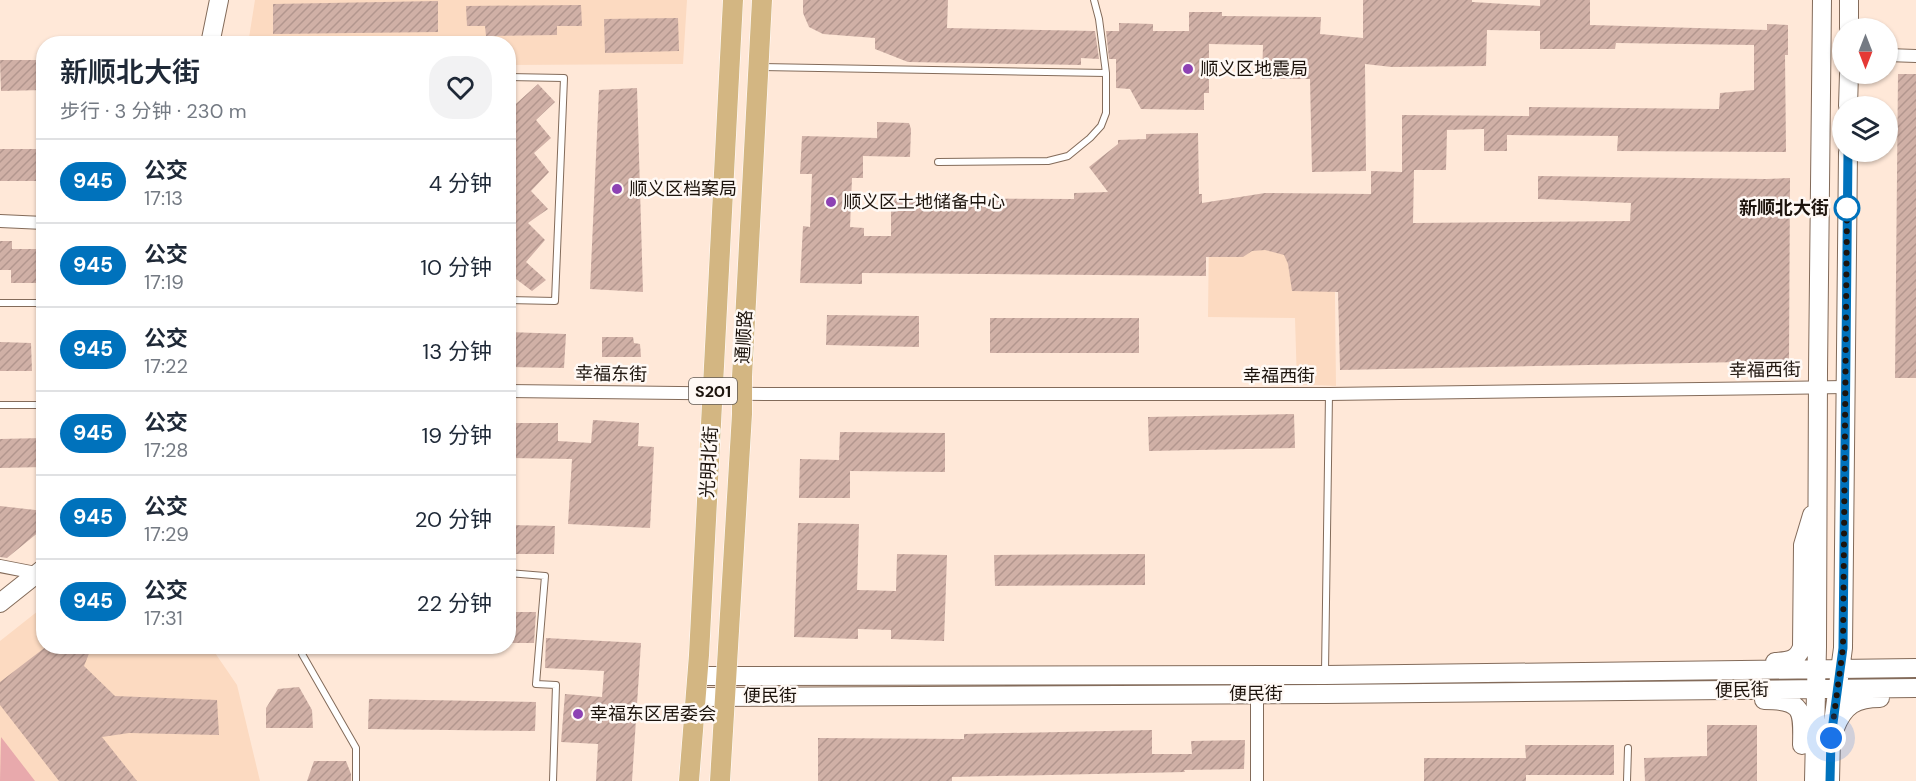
<!DOCTYPE html>
<html lang="zh">
<meta charset="utf-8">
<style>
body{margin:0;font-family:"DM Sans","Noto Sans SC",sans-serif;background:#f2f2f3;color:#1f2937;height:100vh;display:flex;flex-direction:column;font-size:22px;white-space:nowrap}
*{box-sizing:border-box;margin:0}
p{font-size:20px;color:#747a83}
.icon{flex:none;width:33px;height:33px;fill:none;stroke:currentColor;stroke-width:2;stroke-linecap:round;stroke-linejoin:round}
.map{position:relative;flex:1;overflow:hidden}
.drawer{position:absolute;left:36px;top:36px;width:480px;height:618px;display:flex;flex-direction:column;background:#fff;border-radius:24px;box-shadow:0 2px 4px #0004}
.drawer>*{flex:none}
.badge{padding:0 12px;border-radius:20px;font-size:21px;line-height:39px}
.needle{width:39px;rotate:180deg}
.buttons{position:absolute;left:1832px;top:18px;display:grid;gap:12px}
.buttons a{display:grid;place-items:center;width:66px;height:66px;border-radius:50%;background:#fff;box-shadow:0 2px 4px #0004;font-size:30px}
.you{position:absolute;width:30px;height:30px;margin:-15px;border:4px solid #fff;border-radius:50%;background:#1a73e8;box-shadow:0 0 0 9px #1a73e833}
.map>.badge{position:absolute;translate:-50% -50%;box-shadow:0 0 0 3px #fff}
.round{display:grid;place-items:center;flex:none;width:63px;height:63px;border-radius:24px;background:#f2f2f3}
.head{display:flex;align-items:center;justify-content:space-between;height:102px;padding:0 24px}
h1{font-size:28px;font-weight:600;line-height:45px}
ul{padding:0;list-style:none}
li{display:flex;align-items:center;gap:18px;height:84px;padding:0 24px;border-top:2px solid #e0e1e3}
li div{flex:1}
li b{display:block;font-size:22px}
li em{font-style:normal}
li .badge{min-width:66px;font-weight:700;text-align:center}
.map>svg:first-child{display:block}
.built{fill:#fcdac1}
.garden{fill:#e8a9ac}
.building{fill:url(#building-hatch)}
.lines{fill:none;stroke-linecap:round;stroke-linejoin:round}
.lane-casing{stroke:#836b5a;stroke-width:8}
.street-casing{stroke:#836b5a;stroke-width:14}
.secondary-casing{stroke:#836b5a;stroke-width:20}
.primary-casing{stroke:#fff;stroke-width:21}
.lane{stroke:#fff;stroke-width:6}
.street{stroke:#fff;stroke-width:12}
.secondary{stroke:#fff;stroke-width:18}
.primary{stroke:#d3b682;stroke-width:20}
.line-casing{stroke:#fff;stroke-width:14}
.line{stroke:#0072bc;stroke-width:9}
.walk{stroke:#1d140d;stroke-width:6;stroke-dasharray:0 10.8}
.poi-dot{fill:#8d42b4;stroke:#fff9f5;stroke-width:2}
.stop-dot{fill:#fff;stroke:#0072bc;stroke-width:3}
.labels{text-anchor:middle;dominant-baseline:central;stroke-width:5;stroke-linejoin:round;paint-order:stroke}
.shield{fill:#fff9f5;stroke:#615953;stroke-width:1.5}
.shield-label{font-size:16px;font-weight:bold;fill:#1d140d}
.poi-label{font-size:18px;fill:#1d140d;stroke:#fff9f5;text-anchor:start}
.stop-label{font-size:18px;font-weight:bold;fill:#1d140d;stroke:#fff9f5;text-anchor:end}
.street-label{font-size:18px;fill:#1d140d;stroke:#fff9f5}
</style>
<div class="map">
<svg width="1916" height="781" viewBox="0 0 1916 781">
<defs>
<pattern id="building-hatch" width="6" height="6" patternUnits="userSpaceOnUse" patternTransform="scale(1.5)"><rect width="6" height="6" fill="#d0b0a6"/><path d="M-1 1l2-2M0 6l6-6M5 7l2-2" fill="none" stroke="#b2968e"/></pattern>
</defs>
<rect width="100%" height="100%" fill="#ffe8d8"/>
<path class="built" d="M 255,0 L 687,0 L 683,64 L 509,65 L 508,44 L 248,44 Z
M 1334,210 L 1336,386 L 1297,384 L 1295,318 L 1208,317 L 1209,230 Z
M 43,607 L 44,646 L 211,647 L 237,685 L 260,781 L 0,781 L 0,641 Z"/>
<path class="garden" d="M 1,737 L 35,781 L 0,781 Z"/>
<path class="building" d="M 803,0 L 948,0 L 947,28 L 1095,31 L 1099,59 L 1081,58 L 1081,65 L 908,62 L 875,49 L 875,38 L 823,34 L 809,27 L 803,13 Z
M 1363,0 L 1472,0 L 1472,2 L 1540,6 L 1540,0 L 1590,0 L 1590,25 L 1767,30 L 1767,24 L 1788,25 L 1788,55 L 1785,55 L 1786,152 L 1617,151 L 1618,136 L 1507,135 L 1507,151 L 1484,151 L 1484,129 L 1447,130 L 1446,170 L 1414,170 L 1413,223 L 1630,221 L 1631,203 L 1538,199 L 1538,176 L 1766,179 L 1790,178 L 1789,361 L 1340,370 L 1338,292 L 1292,291 L 1288,264 L 1284,255 L 1265,250 L 1252,251 L 1243,257 L 1206,257 L 1206,276 L 862,273 L 862,284 L 800,283 L 803,226 L 810,227 L 812,174 L 800,174 L 802,136 L 877,138 L 877,122 L 909,123 L 911,129 L 910,157 L 863,156 L 863,178 L 852,178 L 850,227 L 864,228 L 864,236 L 891,236 L 891,198 L 1074,199 L 1074,193 L 1108,192 L 1089,167 L 1118,144 L 1118,140 L 1146,139 L 1146,134 L 1198,133 L 1199,194 L 1202,194 L 1202,203 L 1265,193 L 1371,194 L 1371,171 L 1402,172 L 1402,115 L 1529,116 L 1529,107 L 1719,109 L 1720,93 L 1754,90 L 1754,45 L 1616,43 L 1615,49 L 1540,49 L 1540,31 L 1487,30 L 1486,66 L 1392,67 L 1365,64 L 1366,171 L 1312,172 L 1310,79 L 1262,79 L 1263,45 L 1209,44 L 1209,93 L 1204,93 L 1204,110 L 1141,109 L 1130,89 L 1116,88 L 1116,59 L 1109,59 L 1106,31 L 1119,31 L 1119,23 L 1153,24 L 1153,31 L 1189,31 L 1189,12 L 1222,12 L 1222,16 L 1321,17 L 1320,34 L 1363,38 Z
M 438,1 L 438,32 L 273,34 L 273,4 Z
M 581,5 L 582,26 L 557,26 L 557,35 L 486,36 L 485,26 L 467,26 L 466,6 Z
M 678,18 L 679,51 L 605,53 L 604,19 Z
M 0,60 L 44,60 L 44,90 L 1,91 Z
M 1898,74 L 1916,74 L 1916,378 L 1895,378 Z
M 538,84 L 555,102 L 536,120 L 551,138 L 534,153 L 549,172 L 531,191 L 548,209 L 528,223 L 545,240 L 526,262 L 546,280 L 532,291 L 508,273 L 508,111 Z
M 637,88 L 643,292 L 590,289 L 599,90 Z
M 0,149 L 44,149 L 44,181 L 0,181 Z
M 0,241 L 12,241 L 12,249 L 44,249 L 44,283 L 11,283 L 11,270 L 0,270 Z
M 827,315 L 919,316 L 919,347 L 826,345 Z
M 990,318 L 1139,318 L 1139,353 L 990,353 Z
M 508,332 L 566,334 L 564,368 L 508,367 Z
M 602,337 L 633,337 L 634,343 L 640,344 L 641,357 L 602,357 Z
M 0,342 L 31,343 L 32,371 L 0,371 Z
M 1294,414 L 1295,448 L 1149,451 L 1148,417 Z
M 593,420 L 639,423 L 638,446 L 654,447 L 650,528 L 568,524 L 572,459 L 508,458 L 508,423 L 558,423 L 558,441 L 591,443 Z
M 840,432 L 945,433 L 945,472 L 850,471 L 850,498 L 799,498 L 800,459 L 839,460 Z
M 44,438 L 44,467 L 0,468 L 0,439 Z
M 0,506 L 44,511 L 40,531 L 7,558 L 0,557 Z
M 798,523 L 859,524 L 857,590 L 896,591 L 897,554 L 947,555 L 944,641 L 891,639 L 891,630 L 858,629 L 858,639 L 794,637 Z
M 508,525 L 555,526 L 554,554 L 508,554 Z
M 1145,554 L 1145,585 L 995,586 L 994,555 Z
M 508,612 L 536,612 L 534,643 L 508,643 Z
M 546,638 L 641,643 L 632,781 L 596,781 L 598,744 L 561,742 L 565,694 L 602,697 L 604,671 L 545,668 Z
M 47,646 L 92,646 L 84,666 L 115,696 L 217,700 L 219,735 L 129,733 L 102,737 L 137,781 L 59,781 L 0,705 L 0,682 Z
M 299,687 L 312,710 L 313,728 L 266,728 L 266,708 L 278,689 Z
M 369,699 L 536,702 L 535,731 L 368,729 Z
M 1707,725 L 1757,725 L 1757,781 L 1645,781 L 1644,758 L 1707,756 Z
M 1152,730 L 1152,754 L 1192,754 L 1191,741 L 1245,740 L 1244,769 L 1184,770 L 1185,772 L 952,777 L 952,781 L 818,781 L 818,738 L 964,739 L 964,734 Z
M 1525,745 L 1614,745 L 1614,775 L 1526,775 L 1526,781 L 1424,781 L 1424,758 L 1526,758 Z
M 314,761 L 346,761 L 351,774 L 351,781 L 307,781 Z"/>
<g class="lines">
<defs>
<path id="lane" d="M 761,67 L 1106,73 L 1099,19 L 1094,0
M 508,77 L 564,78 L 555,301 L 508,300
M 938,162 L 1048,161 L 1068,156 L 1090,138 L 1101,126 L 1106,113 L 1106,73
M 0,303 L 44,303
M 0,405 L 41,405 L 44,395
M 508,573 L 545,576 L 536,684 L 556,685 L 553,781
M 301,646 L 302,654 L 356,748 L 356,781
M 1325,672 L 1329,394
M 1627,781 L 1628,748"/>
<path id="street" d="M 1887,55 L 1916,56
M 0,221 L 44,223
M 508,391 L 768,394 L 1329,394 L 1845,387
M 0,566 L 36,573
M 1257,694 L 1257,781"/>
<path id="secondary" d="M 1849,28 L 1849,0
M 210,44 L 219,0
M 1848,106 L 1849,74
M 0,603 L 44,568
M 1775,662 C 1788,661 1797,661 1802,647 L 1803,545 L 1812,515
M 698,676 L 1325,675 L 1916,668
M 696,697 L 1325,694 L 1916,688
M 1764,700 C 1803,700 1803,710 1802,745
M 1835,728 C 1844,705 1856,698 1880,698
M 1814,781 L 1817,647 L 1818,371 L 1822,0
M 1830,781 L 1831,738 L 1843,648 L 1848,152"/>
<path id="primary" d="M 689,781 L 699,655 L 733,0
M 720,781 L 742,414 L 742,377 L 762,0"/>
</defs>
<use href="#lane" class="lane-casing"/>
<use href="#street" class="street-casing"/>
<use href="#secondary" class="secondary-casing"/>
<use href="#primary" class="primary-casing"/>
<use href="#lane" class="lane"/>
<use href="#street" class="street"/>
<use href="#secondary" class="secondary"/>
<use href="#primary" class="primary"/>
</g>
<g class="lines">
<defs>
<path id="line" d="M 1830,781 L 1831,738 L 1843,648 L 1848,152"/>
</defs>
<use href="#line" class="line-casing"/>
<use href="#line" class="line"/>
<path class="walk" d="M 1831,738 L 1843,648 L 1847,208"/>
</g>
<g class="poi-dot">
<circle cx="1188" cy="69" r="6"/>
<circle cx="617" cy="189" r="6"/>
<circle cx="831" cy="202" r="6"/>
<circle cx="578" cy="714" r="6"/>
</g>
<circle class="stop-dot" cx="1847" cy="208" r="12"/>
<g class="labels">
<rect class="shield" x="689" y="378" width="48" height="26" rx="4.5"/>
<g class="shield-label">
<text x="713" y="391">S201</text>
</g>
<g class="poi-label">
<text x="1200" y="69">顺义区地震局</text>
<text x="629" y="189">顺义区档案局</text>
<text x="843" y="202">顺义区土地储备中心</text>
<text x="590" y="714">幸福东区居委会</text>
</g>
<g class="stop-label">
<text x="1829" y="208">新顺北大街</text>
</g>
<g class="street-label">
<text transform="translate(744 337) rotate(-87)">通顺路</text>
<text transform="translate(1765 370) rotate(-1)">幸福西街</text>
<text transform="translate(611 374) rotate(1)">幸福东街</text>
<text x="1279" y="376">幸福西街</text>
<text transform="translate(709 462) rotate(-87)">光明北街</text>
<text transform="translate(1742 690) rotate(-1)">便民街</text>
<text x="1256" y="694">便民街</text>
<text x="770" y="696">便民街</text>
</g>
</g>
</svg>
<div class="buttons">
<a><svg class="needle" viewBox="-14 -14 28 28"><path d="M0-13l5 13h-10z" fill="#e53935"/><path d="M0 13l5-13h-10z" fill="#747a83"/></svg></a>
<a><svg class="icon" aria-label="layers" viewBox="0 0 24 24"><path d="M12 4l9 5-9 5-9-5zM3 14l9 5 9-5"/></svg></a>
</div>
<div class="you" style="left:1831px;top:738px"></div>
<section class="drawer">
<div class="head"><div><h1>新顺北大街</h1><p>步行 · 3 分钟 · 230 m</p></div><a class="round"><svg class="icon" aria-label="heart" viewBox="0 0 24 24"><path d="M12 20l-8-8c-3-5 5-10 8-4 3-6 11-1 8 4z"/></svg></a></div>
<ul>
<li><span class="badge" style="background:#0072bc;color:#fff">945</span><div><b>公交</b><p>17:13</p></div><em>4 分钟</em></li>
<li><span class="badge" style="background:#0072bc;color:#fff">945</span><div><b>公交</b><p>17:19</p></div><em>10 分钟</em></li>
<li><span class="badge" style="background:#0072bc;color:#fff">945</span><div><b>公交</b><p>17:22</p></div><em>13 分钟</em></li>
<li><span class="badge" style="background:#0072bc;color:#fff">945</span><div><b>公交</b><p>17:28</p></div><em>19 分钟</em></li>
<li><span class="badge" style="background:#0072bc;color:#fff">945</span><div><b>公交</b><p>17:29</p></div><em>20 分钟</em></li>
<li><span class="badge" style="background:#0072bc;color:#fff">945</span><div><b>公交</b><p>17:31</p></div><em>22 分钟</em></li>
</ul>
</section>
</div>
